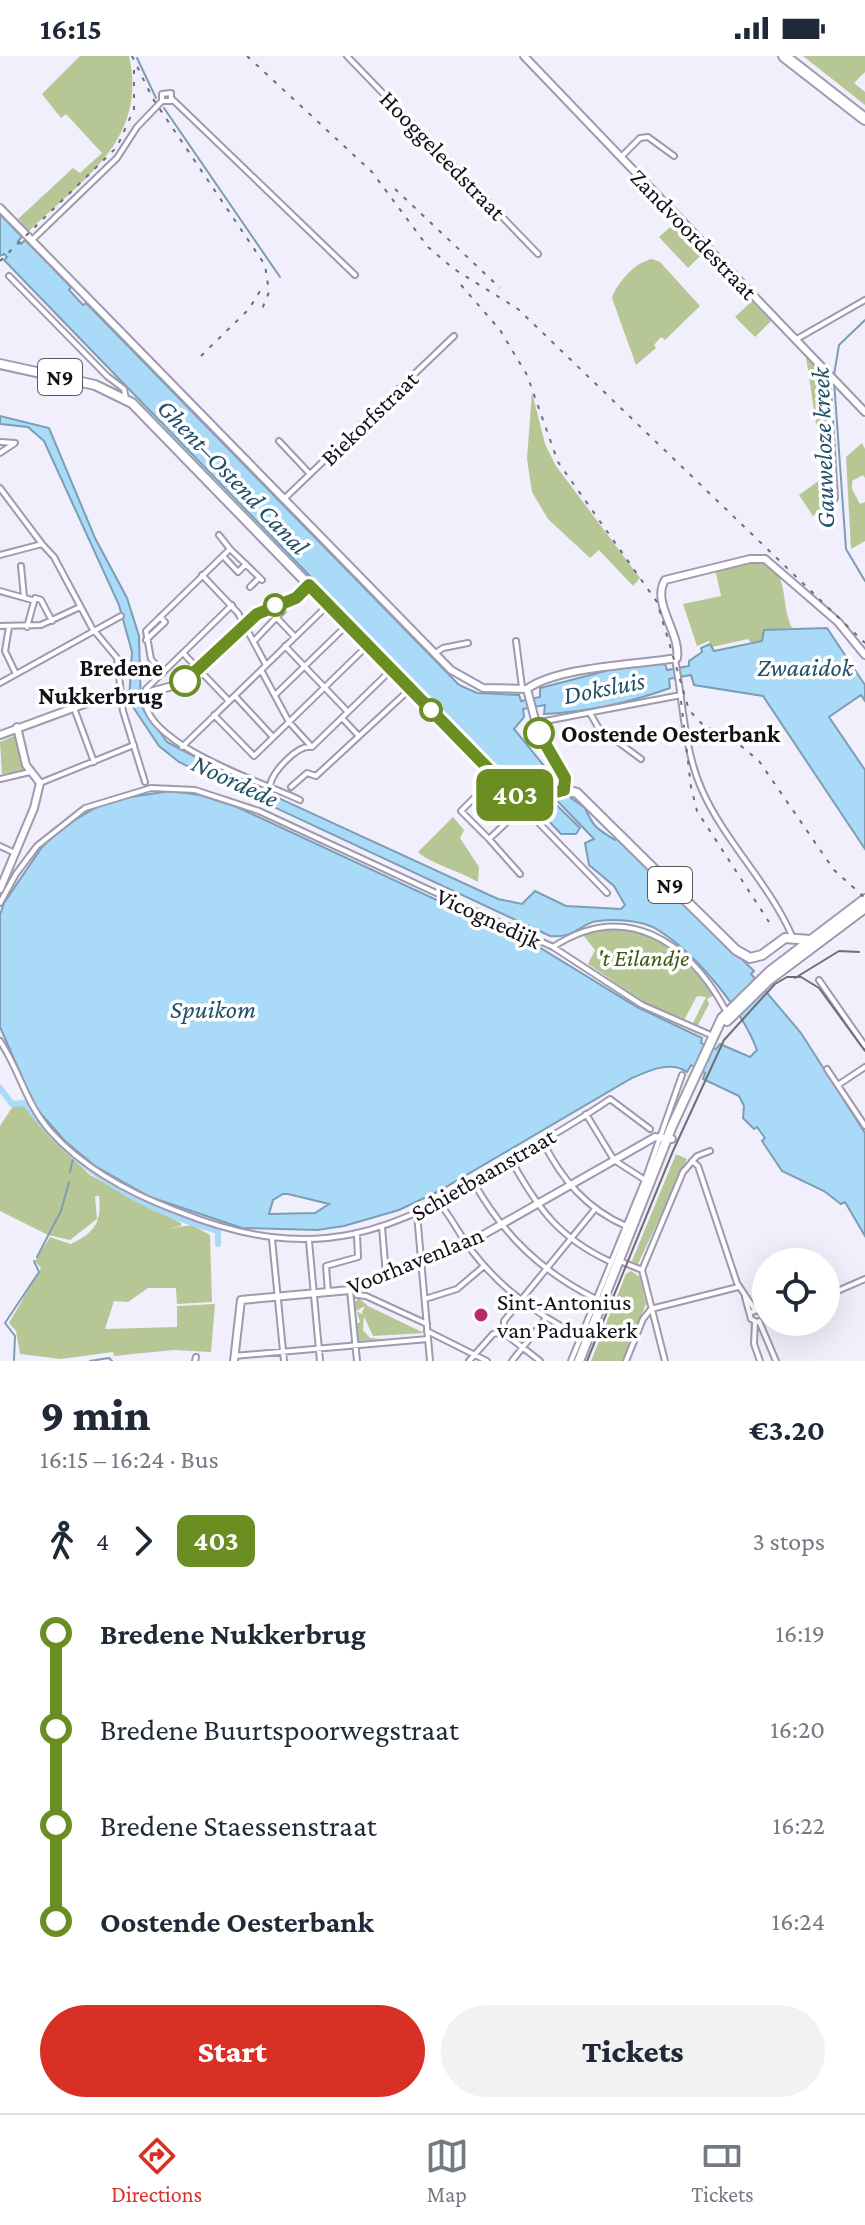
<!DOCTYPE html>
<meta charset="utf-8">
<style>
body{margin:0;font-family:"Crimson Pro",serif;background:#f2f2f3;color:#1f2937;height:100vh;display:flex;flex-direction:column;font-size:30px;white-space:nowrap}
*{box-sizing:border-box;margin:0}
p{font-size:26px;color:#747a83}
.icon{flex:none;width:44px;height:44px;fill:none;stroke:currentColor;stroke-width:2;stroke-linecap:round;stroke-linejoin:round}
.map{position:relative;height:1305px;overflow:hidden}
.sheet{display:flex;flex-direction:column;background:#fff;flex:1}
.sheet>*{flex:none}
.badge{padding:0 16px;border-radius:12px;font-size:28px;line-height:52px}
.buttons{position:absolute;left:752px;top:1192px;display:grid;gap:16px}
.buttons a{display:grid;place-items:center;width:88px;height:88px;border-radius:50%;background:#fff;box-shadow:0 8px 32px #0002;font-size:40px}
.map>.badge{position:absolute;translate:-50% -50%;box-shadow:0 0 0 4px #fff}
.legs{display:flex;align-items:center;gap:12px;height:88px;padding:0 40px;font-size:26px}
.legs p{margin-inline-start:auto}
.overview{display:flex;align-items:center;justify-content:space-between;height:136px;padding:0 40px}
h1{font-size:44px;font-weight:800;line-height:60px}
.primary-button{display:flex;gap:16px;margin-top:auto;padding:16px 40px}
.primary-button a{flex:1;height:92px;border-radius:48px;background:#d93025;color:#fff;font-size:32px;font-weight:800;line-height:92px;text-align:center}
.primary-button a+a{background:#f2f2f3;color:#1f2937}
ul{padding:0 40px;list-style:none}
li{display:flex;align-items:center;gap:28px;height:96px;font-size:30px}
li i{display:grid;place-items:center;width:12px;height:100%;margin:0 10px;background:currentColor}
li i::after{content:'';width:20px;height:20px;margin:-10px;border:6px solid;border-radius:50%;background:#fff}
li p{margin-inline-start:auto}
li:first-child i{background:linear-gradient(#0000 50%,currentColor 0)}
li:last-child i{background:linear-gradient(currentColor 50%,#0000 0)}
.status{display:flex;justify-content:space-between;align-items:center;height:56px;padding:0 40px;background:#fff;direction:ltr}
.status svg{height:22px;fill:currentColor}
.tab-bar{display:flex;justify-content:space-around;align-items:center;height:112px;border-top:2px solid #e0e1e3;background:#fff;font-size:22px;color:#747a83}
.tab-bar a{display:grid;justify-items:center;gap:4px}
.tab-bar .current{color:#d93025}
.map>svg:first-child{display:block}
.green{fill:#b6c695}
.water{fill:#a9daf7;stroke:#7c9eb4;stroke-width:2;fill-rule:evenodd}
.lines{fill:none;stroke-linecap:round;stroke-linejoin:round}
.stream{stroke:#7c9eb4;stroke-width:2}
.river{stroke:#a9daf7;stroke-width:6}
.street-casing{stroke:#9f9ab0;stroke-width:8}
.secondary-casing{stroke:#9f9ab0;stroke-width:10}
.primary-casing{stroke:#9f9ab0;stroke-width:12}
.highway-casing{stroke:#9f9ab0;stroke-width:14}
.street{stroke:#fff;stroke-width:4}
.secondary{stroke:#fff;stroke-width:6}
.primary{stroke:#fff;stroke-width:8}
.highway{stroke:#fff;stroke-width:10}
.tram{stroke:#6f6d77;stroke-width:2}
.rail{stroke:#6f6d77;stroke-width:2;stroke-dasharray:4 8;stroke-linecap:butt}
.line-1-casing{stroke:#fff;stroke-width:18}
.line-1{stroke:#6b8e23;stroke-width:12}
.stop-1-dot{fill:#fff;stroke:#6b8e23;stroke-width:4}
.poi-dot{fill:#b92c61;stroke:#fff;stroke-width:3}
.labels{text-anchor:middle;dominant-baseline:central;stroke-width:7;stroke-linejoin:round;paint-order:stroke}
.shield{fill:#fff;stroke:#59585d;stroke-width:2}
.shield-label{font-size:22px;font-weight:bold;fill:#121118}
.street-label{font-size:24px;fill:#121118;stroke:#fff}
.stop-label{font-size:24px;font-weight:bold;fill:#121118;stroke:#fff;text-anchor:end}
.park-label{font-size:24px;font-style:italic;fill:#465617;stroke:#fff}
.poi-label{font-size:24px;fill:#121118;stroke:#fff;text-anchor:start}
.water-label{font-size:26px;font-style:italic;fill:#21516a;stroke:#fff}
</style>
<div class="status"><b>16:15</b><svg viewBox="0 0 49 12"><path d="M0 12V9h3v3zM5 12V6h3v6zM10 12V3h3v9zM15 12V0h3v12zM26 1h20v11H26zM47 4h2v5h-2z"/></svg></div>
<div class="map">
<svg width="865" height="1305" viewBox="0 0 865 1305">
<rect width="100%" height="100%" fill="#f2effd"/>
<path class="green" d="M 80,0 L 129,0 C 148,84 83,123 29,175 L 18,163 L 73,112 L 80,117 L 102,97 L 66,58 L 61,62 L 42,38 Z
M 803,0 L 865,0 L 865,16 L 854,27 L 865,36 L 865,49 Z
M 676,166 L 704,196 L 688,212 L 659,181 Z
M 652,203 L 660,206 L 700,250 L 665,284 L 661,281 L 654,289 L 656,292 L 636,309 L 612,242 C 617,227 635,206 652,203 Z
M 752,245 L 771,265 L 755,281 L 735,261 Z
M 806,301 L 831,325 L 838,442 L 813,460 L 799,439 L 824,421 Z
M 532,336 L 545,388 L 556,410 L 640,522 L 633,530 L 599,494 L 590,502 L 548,463 L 532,436 L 527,403 Z
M 862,387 L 865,393 L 865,422 L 863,419 L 852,425 L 852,433 L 860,448 L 865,446 L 865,485 L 851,493 L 846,401 Z
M 755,505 C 792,509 779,547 792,572 L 765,574 L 762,585 L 751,587 L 748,583 L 712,591 L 709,585 L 697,590 L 683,548 L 721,540 L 715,513 Z
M 18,678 L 20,706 L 26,715 L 2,718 L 0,686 Z
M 453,761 L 464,774 L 460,782 L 479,811 L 478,826 C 462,816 429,807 418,796 Z
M 627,872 L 656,879 L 709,929 L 714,939 L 707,943 L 709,948 L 697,971 L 692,969 L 706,941 L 697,940 L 683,966 L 657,955 L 588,908 L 595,894 L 583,879 L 592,873 Z
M 25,1049 L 49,1080 L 90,1119 L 181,1167 L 181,1170 L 166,1173 L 192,1169 L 210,1179 L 212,1246 L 177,1248 L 176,1232 L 148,1232 L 128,1246 L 114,1245 L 105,1273 L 177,1271 L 177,1250 L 215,1248 L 211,1296 L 173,1294 L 114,1300 L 113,1296 L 61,1303 L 20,1298 L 16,1275 L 9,1267 L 41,1212 L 35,1205 L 50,1181 L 71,1188 C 95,1176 102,1166 99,1140 L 95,1140 L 97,1163 L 70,1184 L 48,1179 L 0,1155 L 0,1070 L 13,1050 Z
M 676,1098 L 687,1103 L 638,1208 L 632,1205 Z
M 631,1215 L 640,1221 L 646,1248 L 622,1305 L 591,1305 L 626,1218 Z
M 359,1242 L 368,1250 L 424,1277 L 373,1280 L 362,1256 L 365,1250 L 356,1255 L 364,1259 L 363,1274 L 370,1282 L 382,1283 L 357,1285 L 356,1268 L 360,1266 L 354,1247 Z"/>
<path class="water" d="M 0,158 L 22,181 L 18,185 L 21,188 L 25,184 L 71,231 L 69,234 L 83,249 L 86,247 L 459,629 L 477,637 L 519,639 L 521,645 L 540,641 L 540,632 L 625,610 L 665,608 L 667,614 L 689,610 L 689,605 L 702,596 L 701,592 L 710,588 L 714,595 L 762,585 L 764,574 L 827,572 L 865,629 L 865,645 L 861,639 L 829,661 L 865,714 L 865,793 L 763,640 L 694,629 L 691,619 L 669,623 L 670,632 C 629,647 587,656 544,658 L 545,649 L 523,653 L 524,661 L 514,673 L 554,722 L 560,722 L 562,726 L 557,732 L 585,752 C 594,772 596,772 615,784 L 618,781 L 754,915 L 751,918 L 801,977 L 865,1077 L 865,1180 L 845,1146 L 841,1148 L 824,1135 L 782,1115 L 762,1085 L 765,1082 L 757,1071 L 754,1073 L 743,1062 L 744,1050 L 739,1040 L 703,1023 L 705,1017 L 691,1009 L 687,1016 C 671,1004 648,1015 632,1022 L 439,1135 L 399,1154 L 344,1170 L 317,1174 L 242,1172 L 150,1141 L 95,1110 L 65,1085 L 35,1051 L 0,971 L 0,859 L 4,847 L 42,791 L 63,771 L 97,751 L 124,742 L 170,735 L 200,739 L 237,751 L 542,893 L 637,951 L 702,982 L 701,987 L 716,993 L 720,988 L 750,1001 L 757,994 C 742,954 697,898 658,874 C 643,864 616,863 598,865 C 582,866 575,883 550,880 L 216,724 L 179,706 L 159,690 L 129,645 L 132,596 L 119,549 L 44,385 L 28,371 L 0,368 L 0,360 L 49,372 L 95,482 L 127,542 L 139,580 L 141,650 L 167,686 L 235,722 L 498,843 L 522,848 L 535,835 L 566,850 L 621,853 L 625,849 L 614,830 L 589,809 L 585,787 L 594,783 L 543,730 L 537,730 L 580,772 L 576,778 L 561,778 L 544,760 L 545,746 L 533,734 L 521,735 L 491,707 L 4,204 L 7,201 L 4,198 L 0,200 ZM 283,1138 L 288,1138 L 329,1148 L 315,1157 L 269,1158 L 273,1144 Z"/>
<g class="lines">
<path class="stream" d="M 137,2 L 156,42
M 164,52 L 280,221
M 834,319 L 839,289 L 865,264
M 834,325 L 846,493 L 865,525
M 70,1116 L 73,1103
M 37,1201 L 61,1155 L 69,1126
M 14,1304 L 15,1280 L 5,1267 L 39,1216 L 34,1205
M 90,1305 L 109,1302 L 112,1305"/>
<path class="river" d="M 0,1032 L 12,1048 L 25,1047 C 73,1113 140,1153 218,1175 L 218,1188"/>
<defs>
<path id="street" d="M 347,0 L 538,198
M 172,43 L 355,219
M 621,101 L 640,82 L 648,81 L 674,100
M 32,184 L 117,102 L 137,71 L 162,45 L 171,45 L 171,37 L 162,38 L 162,45
M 9,220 L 107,320 L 124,333 L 126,343
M 795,284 L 865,244
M 827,317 L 835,442 L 827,458
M 279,385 L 310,418
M 0,386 L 15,387 L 0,397
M 0,432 L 42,488
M 284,443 L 454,280
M 219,479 L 230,493
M 0,499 L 42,488 L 54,501 L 92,572 L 117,602 L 123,655 L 145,726
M 223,500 L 238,516 L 246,508
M 21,510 L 24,541
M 202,519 L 238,557 L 266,609
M 250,531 L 259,522
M 0,535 L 32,544
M 232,549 L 146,633 C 129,685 266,727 300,744
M 277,562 L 295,581
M 0,570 L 41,569 L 80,551
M 9,571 L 5,595 L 16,618
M 27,571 L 35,542 L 41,544 L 52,565
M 146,584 L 165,566 L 160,561
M 254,585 L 293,544
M 516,585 L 522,631
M 285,590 L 347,655
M 183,597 L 229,645
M 434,598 L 443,592 L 468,587
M 675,603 C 683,645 684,694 702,734 C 725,786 769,827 792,880
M 261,614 L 289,666 L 310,689
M 163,617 L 151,603 L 146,575 L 230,493 L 262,524
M 0,627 L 121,560
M 275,639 L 346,570
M 235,640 L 273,681
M 74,652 L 94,706
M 214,659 L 254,700 L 366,591
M 591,659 L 598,671 L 641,703
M 342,662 L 358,679
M 535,667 L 681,639
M 182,691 L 326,551
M 0,723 L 30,716
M 40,727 L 134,689
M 270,729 C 273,715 298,688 312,691 L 390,615
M 291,731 L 307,717 L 316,720 L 410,633
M 525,742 L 524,750 L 535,763 L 607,837
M 489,783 L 461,755 L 494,722
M 0,790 L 15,797
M 520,818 L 489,783 L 524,750
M 0,847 L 16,818 L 37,790 L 85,752 L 151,732 L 195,734 L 259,755 L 553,891 L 642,949 L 713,980
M 553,891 C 626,843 688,886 725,953
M 819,924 L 865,990
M 0,985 C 20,1015 25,1046 50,1075 C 84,1113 129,1137 177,1155 C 317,1211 391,1178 512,1104 C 545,1083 579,1065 610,1043 L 650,1073
M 827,1013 L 865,1070
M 838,1029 L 865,1011
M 586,1058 L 614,1104 L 645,1124
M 543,1086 C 562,1124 587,1153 626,1170
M 511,1104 C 538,1153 559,1182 611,1206
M 692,1105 L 698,1110 L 737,1227 L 755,1254
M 474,1127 C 504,1180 542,1216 596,1243
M 440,1148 C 452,1162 460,1180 472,1195 C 501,1233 538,1260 581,1280
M 417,1158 L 430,1305
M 382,1171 L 386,1219
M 272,1183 L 284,1305
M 309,1185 L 320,1305
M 620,1205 L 642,1214
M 350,1234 L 357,1305
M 328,1236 L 326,1210 L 358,1201 L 357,1179
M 357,1239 L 366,1240 L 427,1268
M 826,1240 L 865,1223
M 745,1241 L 751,1263 L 757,1266
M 425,1243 L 457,1233 L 484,1210
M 651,1253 L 738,1231
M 752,1256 L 757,1254 L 766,1261
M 759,1265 L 776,1305
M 755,1266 L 754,1288 L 760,1305
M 427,1275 L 487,1305
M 504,1277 L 540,1305
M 234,1300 L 428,1283
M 195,1305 L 196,1301
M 469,1305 L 493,1278 L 504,1276 L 504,1265 L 595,1153
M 512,1305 L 546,1262
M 571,1305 L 645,1124 L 682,1019
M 626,1305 L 643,1263 L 651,1253
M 665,1305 L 642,1214 L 683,1116 L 697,1100 L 710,1095"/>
<path id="secondary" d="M 524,0 L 865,356
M 0,152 L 451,614 L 483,632 L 527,633
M 527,633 C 559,610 637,609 677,602 C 681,577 651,547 665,524 L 750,503 L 765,503 L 838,566 L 865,599
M 527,633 L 538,675 L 565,722 L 564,734
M 0,679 L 106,640 L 139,639 L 180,628 L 257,558 L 296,542 L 309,529
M 0,833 L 34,752 L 40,727 L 26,709 L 17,671
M 234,1305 L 241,1244 L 350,1234 L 467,1188 L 655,1081 L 672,1083"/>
<path id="primary" d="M 0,308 L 95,329 L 132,347 L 511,737 C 533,749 554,729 577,737 L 736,894 L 750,902 L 762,899
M 762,899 L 785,882 L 810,884
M 727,965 L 769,924 L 865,852
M 579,1305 L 672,1070 L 722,962 L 770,915 L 865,843"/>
<path id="highway" d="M 784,0 L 865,63"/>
</defs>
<use href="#street" class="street-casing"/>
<use href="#secondary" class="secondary-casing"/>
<use href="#primary" class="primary-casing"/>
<use href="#highway" class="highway-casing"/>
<use href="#street" class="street"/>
<use href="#secondary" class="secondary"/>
<use href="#primary" class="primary"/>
<use href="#highway" class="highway"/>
<path class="tram" d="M 795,922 L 839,895 L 859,896
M 587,1305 L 673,1095 L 724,984 L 775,928 L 787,921 L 801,921 L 819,932 L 865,995"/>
<path class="rail" d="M 132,0 L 153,43 L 265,209 L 269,236 L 260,258
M 247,0 L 372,116 L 428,191 L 454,213 L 518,253 L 865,587
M 395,133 L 500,232
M 0,205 L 117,91 L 134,53 L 134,14
M 461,229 L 500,274 L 527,319 L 558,406 L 657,546 L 689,654 L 703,669 L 735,685 L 759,705 L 834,814 L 865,842
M 201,300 L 249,253 L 260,235
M 681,645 L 691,731 L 697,755 L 769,866"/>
</g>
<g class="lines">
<defs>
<path id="line-1" d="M 185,625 L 257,558 L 296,542 L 309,529 L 514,739 L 531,742 L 564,734 L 565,722 L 539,677"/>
</defs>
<use href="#line-1" class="line-1-casing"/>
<use href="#line-1" class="line-1"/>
</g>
<g class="stop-1-dot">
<circle cx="275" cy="549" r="10"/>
<circle cx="185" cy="625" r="14"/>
<circle cx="431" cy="654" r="10"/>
<circle cx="539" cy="677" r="14"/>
</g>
<circle class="poi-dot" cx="481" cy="1259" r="8"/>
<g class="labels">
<g class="shield">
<rect x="38" y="303" width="44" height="36" rx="6"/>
<rect x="648" y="811" width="44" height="36" rx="6"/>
</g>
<g class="shield-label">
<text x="60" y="321">N9</text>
<text x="670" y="829">N9</text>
</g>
<g class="street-label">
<text transform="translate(443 99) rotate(46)">Hooggeleedstraat</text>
<text transform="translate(694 178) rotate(46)">Zandvoordestraat</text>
<text transform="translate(369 362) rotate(-44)">Biekorfstraat</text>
<text transform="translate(489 862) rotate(25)">Vicognedijk</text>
<text transform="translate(483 1118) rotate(-30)">Schietbaanstraat</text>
<text transform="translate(415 1204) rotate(-22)">Voorhavenlaan</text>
</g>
<g class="stop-label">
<text x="163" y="611">Bredene<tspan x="163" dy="28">Nukkerbrug</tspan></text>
<text x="561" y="677" text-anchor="start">Oostende Oesterbank</text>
</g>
<g class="park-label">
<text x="643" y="901">'t Eilandje</text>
</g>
<g class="poi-label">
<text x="497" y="1245">Sint-Antonius<tspan x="497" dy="28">van Paduakerk</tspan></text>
</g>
<g class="water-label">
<text transform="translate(823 392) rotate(-92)">Gauweloze kreek</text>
<text transform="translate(233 421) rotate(46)">Ghent–Ostend Canal</text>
<text x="805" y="611">Zwaaidok</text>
<text transform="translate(604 632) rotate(-11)">Doksluis</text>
<text transform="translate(235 725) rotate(25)">Noordede</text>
<text x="213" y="953">Spuikom</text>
</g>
</g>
</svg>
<div class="buttons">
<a><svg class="icon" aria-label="locate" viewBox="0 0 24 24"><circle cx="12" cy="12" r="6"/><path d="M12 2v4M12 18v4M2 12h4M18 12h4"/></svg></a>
</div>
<b class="badge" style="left:515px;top:739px;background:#6b8e23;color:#fff">403</b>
</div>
<section class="sheet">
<div class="overview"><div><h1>9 min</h1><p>16:15 – 16:24 · Bus</p></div><b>€3.20</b></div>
<div class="legs"><svg class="icon" aria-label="walk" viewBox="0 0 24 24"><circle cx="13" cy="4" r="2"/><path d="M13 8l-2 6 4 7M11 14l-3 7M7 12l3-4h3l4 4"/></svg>4<svg class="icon" aria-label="forward" viewBox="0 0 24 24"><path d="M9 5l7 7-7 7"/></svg><b class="badge" style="background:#6b8e23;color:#fff">403</b><p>3 stops</p></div>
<ul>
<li><i style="color:#6b8e23"></i><b>Bredene Nukkerbrug</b><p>16:19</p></li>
<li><i style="color:#6b8e23"></i><span>Bredene Buurtspoorwegstraat</span><p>16:20</p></li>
<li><i style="color:#6b8e23"></i><span>Bredene Staessenstraat</span><p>16:22</p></li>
<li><i style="color:#6b8e23"></i><b>Oostende Oesterbank</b><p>16:24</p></li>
</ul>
<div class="primary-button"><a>Start</a><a>Tickets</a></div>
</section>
<nav class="tab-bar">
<a class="current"><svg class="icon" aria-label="directions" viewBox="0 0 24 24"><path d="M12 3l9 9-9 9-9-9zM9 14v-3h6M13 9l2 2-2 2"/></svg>Directions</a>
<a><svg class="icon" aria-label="map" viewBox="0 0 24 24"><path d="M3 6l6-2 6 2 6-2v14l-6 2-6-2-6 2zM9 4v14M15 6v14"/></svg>Map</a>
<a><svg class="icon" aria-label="tickets" viewBox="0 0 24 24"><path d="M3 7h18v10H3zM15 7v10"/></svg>Tickets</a>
</nav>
